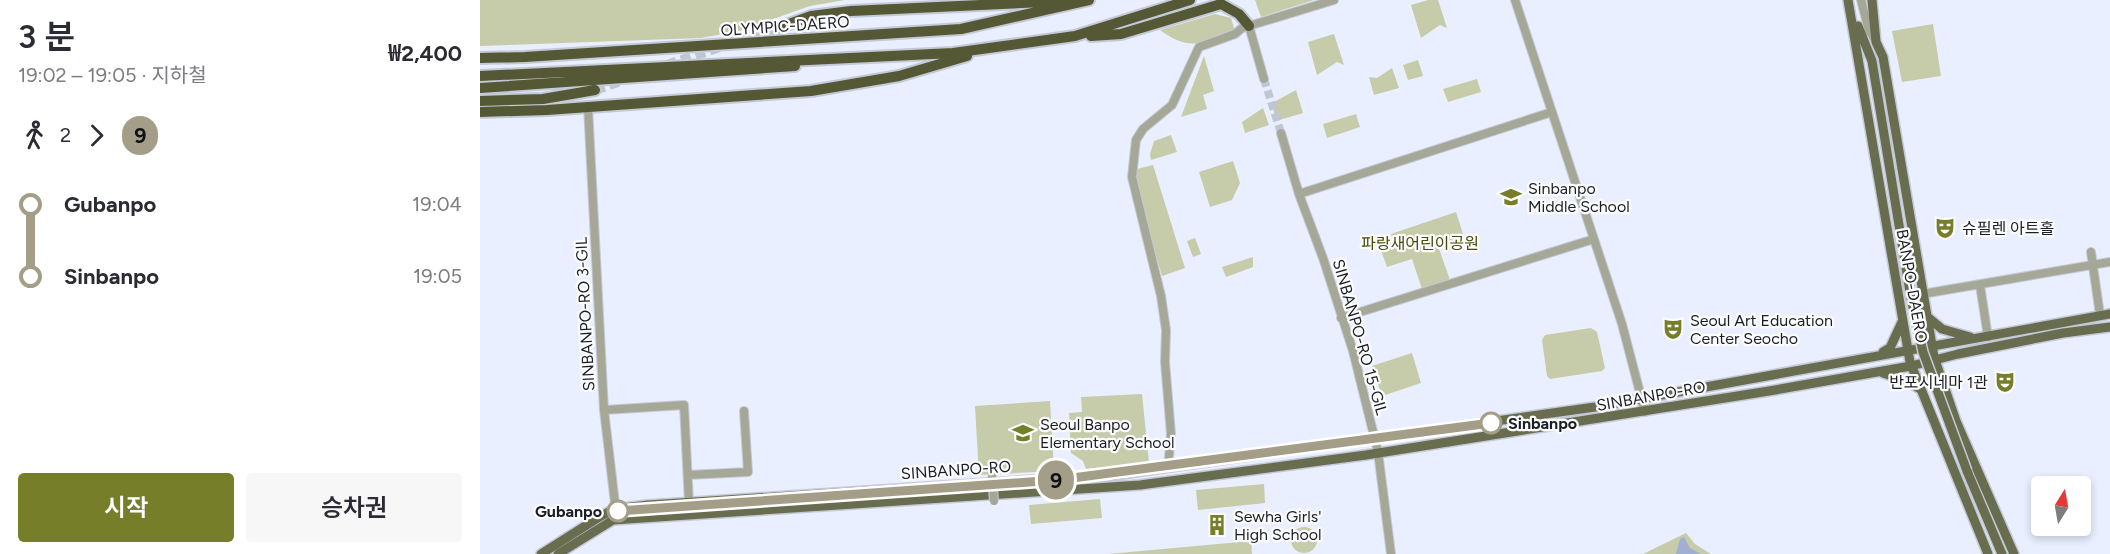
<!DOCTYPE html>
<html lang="ko">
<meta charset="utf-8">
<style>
body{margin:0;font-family:Figtree,"Noto Sans KR",sans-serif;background:#f7f7f7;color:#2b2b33;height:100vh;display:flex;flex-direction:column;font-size:22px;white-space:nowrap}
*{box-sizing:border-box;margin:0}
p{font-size:20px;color:#7c7c81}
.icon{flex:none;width:33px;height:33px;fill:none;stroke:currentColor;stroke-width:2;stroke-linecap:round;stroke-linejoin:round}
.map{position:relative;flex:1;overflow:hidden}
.details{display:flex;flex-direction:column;background:#fff;width:480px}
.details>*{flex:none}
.badge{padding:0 12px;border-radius:20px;font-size:21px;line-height:39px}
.needle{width:39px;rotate:11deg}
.buttons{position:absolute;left:1551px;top:476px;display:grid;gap:12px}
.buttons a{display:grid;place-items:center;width:60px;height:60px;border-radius:6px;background:#fff;box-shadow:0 3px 9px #0003;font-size:30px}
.map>.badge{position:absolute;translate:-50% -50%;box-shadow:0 0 0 3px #fff}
.legs{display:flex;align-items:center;gap:9px;height:66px;padding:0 18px;font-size:20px}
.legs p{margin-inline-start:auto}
.head{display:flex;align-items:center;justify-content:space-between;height:102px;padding:0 18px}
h1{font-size:33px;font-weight:600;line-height:45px}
.primary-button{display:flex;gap:12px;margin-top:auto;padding:12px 18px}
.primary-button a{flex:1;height:69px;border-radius:6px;background:#767e29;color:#fff;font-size:24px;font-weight:600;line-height:69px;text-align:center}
.primary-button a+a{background:#f7f7f7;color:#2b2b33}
ul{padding:0 18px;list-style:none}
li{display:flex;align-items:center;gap:21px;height:72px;font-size:22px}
li i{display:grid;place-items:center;width:9px;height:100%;margin:0 8px;background:currentColor}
li i::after{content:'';width:15px;height:15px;margin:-8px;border:4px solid;border-radius:50%;background:#fff}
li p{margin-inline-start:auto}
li:first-child i{background:linear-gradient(#0000 50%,currentColor 0)}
li:last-child i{background:linear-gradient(currentColor 50%,#0000 0)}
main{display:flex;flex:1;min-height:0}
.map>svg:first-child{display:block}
.green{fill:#c6cba9}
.water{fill:#a1afd2}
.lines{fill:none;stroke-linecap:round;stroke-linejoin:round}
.minor-tunnel{stroke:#c0c5d3;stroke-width:8;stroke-dasharray:8 4;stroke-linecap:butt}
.highway-tunnel{stroke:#c0c5d3;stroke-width:10;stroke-dasharray:10 5;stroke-linecap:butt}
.minor-casing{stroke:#c4c9d7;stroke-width:10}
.major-casing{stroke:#c4c9d7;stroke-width:12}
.highway-casing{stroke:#c4c9d7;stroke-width:14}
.minor{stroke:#a5a897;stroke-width:8}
.major{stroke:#696d4f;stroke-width:9}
.highway{stroke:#545835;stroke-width:10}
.minor-bridge-casing{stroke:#c4c9d7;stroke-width:10;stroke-linecap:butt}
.major-bridge-casing{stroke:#c4c9d7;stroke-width:12;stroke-linecap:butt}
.minor-bridge{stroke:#a5a897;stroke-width:8}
.major-bridge{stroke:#696d4f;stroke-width:9}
.line-1-casing{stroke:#fff;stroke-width:14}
.line-1{stroke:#a49d87;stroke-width:9}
.stop-1-dot{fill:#fff;stroke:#a49d87;stroke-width:3}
.labels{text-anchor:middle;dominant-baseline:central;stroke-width:4.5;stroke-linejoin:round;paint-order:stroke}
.street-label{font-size:16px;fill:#1a1e26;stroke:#fcfcfc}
.poi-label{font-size:16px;fill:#1a1e26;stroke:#fcfcfc;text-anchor:start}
.park-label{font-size:16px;fill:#474d0d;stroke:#fcfcfc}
.stop-label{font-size:16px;font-weight:bold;fill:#1a1e26;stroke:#fcfcfc;text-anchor:start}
</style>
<main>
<section class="details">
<div class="head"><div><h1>3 분</h1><p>19:02 – 19:05 · 지하철</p></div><b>₩2,400</b></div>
<div class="legs"><svg class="icon" aria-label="walk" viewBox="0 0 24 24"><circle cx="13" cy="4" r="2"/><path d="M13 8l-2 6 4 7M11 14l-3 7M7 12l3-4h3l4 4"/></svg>2<svg class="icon" aria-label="forward" viewBox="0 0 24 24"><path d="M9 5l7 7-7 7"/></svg><b class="badge" style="background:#a49d87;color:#111">9</b></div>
<ul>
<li><i style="color:#a49d87"></i><b>Gubanpo</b><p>19:04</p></li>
<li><i style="color:#a49d87"></i><b>Sinbanpo</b><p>19:05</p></li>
</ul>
<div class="primary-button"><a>시작</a><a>승차권</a></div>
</section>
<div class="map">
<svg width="1630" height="554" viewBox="0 0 1630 554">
<rect width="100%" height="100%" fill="#e9effe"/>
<path class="green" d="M 0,0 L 365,0 L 330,6 L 259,31 L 221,38 L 0,46 Z
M 775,0 L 834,0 L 781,17 Z
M 948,0 L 958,0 L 967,28 L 960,25 L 941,38 L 931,5 Z
M 735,14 L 751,18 L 755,31 C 721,42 712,53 680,30 Z
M 1453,24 L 1461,76 L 1422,82 L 1412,31 Z
M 854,34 L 864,65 L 857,62 L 837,75 L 828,42 Z
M 724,56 L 734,91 L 723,95 L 727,109 L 701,117 Z
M 938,60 L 943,76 L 928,80 L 923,65 Z
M 912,68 L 919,88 L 894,95 L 889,77 L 897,78 Z
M 997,79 L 1001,92 L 968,102 L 963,89 Z
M 816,90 L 823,113 L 796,121 L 792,103 Z
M 783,108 L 789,125 L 765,133 L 762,122 Z
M 876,114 L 880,127 L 847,138 L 843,124 Z
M 691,135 L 697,152 L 671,160 L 670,154 L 674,141 Z
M 753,161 L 760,183 L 752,200 L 730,207 L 719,172 Z
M 673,165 L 705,268 L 682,276 L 657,191 L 657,169 Z
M 976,212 L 984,237 L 958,246 L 970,280 L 942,289 L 932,259 L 907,267 L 900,247 L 914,242 L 911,234 Z
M 715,238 L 721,254 L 713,257 L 707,241 Z
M 773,257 L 773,267 L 746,277 L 742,267 Z
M 1111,328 L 1117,332 L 1125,368 L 1122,371 L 1070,379 L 1067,376 L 1062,340 L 1065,335 Z
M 932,353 L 941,383 L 902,396 L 892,366 Z
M 662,394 L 669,463 L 606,469 L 603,461 L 591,453 L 589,413 L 602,412 L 601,397 Z
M 570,401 L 574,471 L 499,475 L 495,406 Z
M 784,484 L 785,503 L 718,510 L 716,490 Z
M 620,499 L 622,518 L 551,524 L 549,505 Z
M811 540a13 13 0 1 1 26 0a13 13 0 1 1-26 0Z
M 1206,533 L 1215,544 L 1231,554 L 1163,554 Z
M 771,541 L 772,554 L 628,554 Z"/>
<path class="water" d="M 1204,537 L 1210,548 L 1221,554 L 1196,554 L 1200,539 Z"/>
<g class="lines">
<path class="minor-tunnel" d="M 784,79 L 801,133"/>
<path class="highway-tunnel" d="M 258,41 L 298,28
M 187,65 L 243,46
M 115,90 L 147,79"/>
<defs>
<path id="minor" d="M 1035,0 L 1142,324 L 1165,412
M 1381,0 L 1389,31 L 1396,41
M 769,26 L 784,79
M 108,107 L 124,410 L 136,512
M 801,133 L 819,194
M 1611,252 L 1620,315
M 1500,285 L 1508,337
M 1442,294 L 1630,262
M 861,318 L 1114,239
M 124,410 L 204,405 L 209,503
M 688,468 L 691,434 L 685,362 L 686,330 L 681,296 L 652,177 L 656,140 L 663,129 L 692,105 L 719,47 L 755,34 L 762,28 L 854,0
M 208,475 L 268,472 L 264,411
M 911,554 L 898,452 L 873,351 L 843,258 L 819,194 L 1072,112"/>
<path id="major" d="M 1368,0 L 1430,362 L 1508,554
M 1392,0 L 1396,42 L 1403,57 L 1454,357 L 1476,421 L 1534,554
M 1378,26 L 1392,61 L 1431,298
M 1445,315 L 1462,329 L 1490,337
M 1403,352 L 1410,348 L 1422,322
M 1403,373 L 1427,381 L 1440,389
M 1487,471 L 1522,554
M 61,554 L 121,516 L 135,509 L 168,505 L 634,475 L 1115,407 L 1630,314
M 78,554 L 133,520 L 660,485 L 886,455 L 1289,391 L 1431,366 L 1478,354 L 1583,333 L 1630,327"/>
<path id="highway" d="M 298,28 L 331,16 L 371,11 L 587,1
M 611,36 L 641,34 L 741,4 L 759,14 L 769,26
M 0,58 L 45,57 L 481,29 L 609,0
M 0,76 L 473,53 L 595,36 L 710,0
M 0,88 L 315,66
M 0,101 L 63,99 L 115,90
M 0,112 L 67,110 L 331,91 L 419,76 L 487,56"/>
</defs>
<use href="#minor" class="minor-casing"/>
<use href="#major" class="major-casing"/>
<use href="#highway" class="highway-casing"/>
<use href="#minor" class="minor"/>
<use href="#major" class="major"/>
<use href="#highway" class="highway"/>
<defs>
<path id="minor-bridge" d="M 512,476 L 514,501"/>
<path id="major-bridge" d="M 1431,298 L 1443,352 L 1487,471"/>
</defs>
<use href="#minor-bridge" class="minor-bridge-casing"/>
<use href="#major-bridge" class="major-bridge-casing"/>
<use href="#minor-bridge" class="minor-bridge"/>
<use href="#major-bridge" class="major-bridge"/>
</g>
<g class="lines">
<defs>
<path id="line-1" d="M 138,511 L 577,480 L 1011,423"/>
</defs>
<use href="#line-1" class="line-1-casing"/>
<use href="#line-1" class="line-1"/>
</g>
<defs>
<symbol id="school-bare" viewBox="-9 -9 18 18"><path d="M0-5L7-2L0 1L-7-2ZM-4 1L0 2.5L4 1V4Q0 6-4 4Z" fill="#767e29" stroke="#fcfcfc" stroke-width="2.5" paint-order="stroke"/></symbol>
<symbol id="theatre-bare" viewBox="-9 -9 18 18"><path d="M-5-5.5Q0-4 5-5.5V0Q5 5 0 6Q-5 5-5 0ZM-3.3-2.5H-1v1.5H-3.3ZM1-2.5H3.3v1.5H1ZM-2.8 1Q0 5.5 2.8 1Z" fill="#767e29" stroke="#fcfcfc" stroke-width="2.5" paint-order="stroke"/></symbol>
<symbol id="building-bare" viewBox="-9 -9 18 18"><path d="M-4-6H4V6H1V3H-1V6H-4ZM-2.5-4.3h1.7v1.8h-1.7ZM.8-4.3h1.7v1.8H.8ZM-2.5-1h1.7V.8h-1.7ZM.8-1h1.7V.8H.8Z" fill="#767e29" stroke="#fcfcfc" stroke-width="2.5" paint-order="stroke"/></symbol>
</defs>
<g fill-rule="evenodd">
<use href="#school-bare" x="1016" y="182" width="30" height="30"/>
<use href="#theatre-bare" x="1450" y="213" width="30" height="30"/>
<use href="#theatre-bare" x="1178" y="314" width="30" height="30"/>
<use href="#theatre-bare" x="1510" y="367" width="30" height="30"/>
<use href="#school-bare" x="528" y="418" width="30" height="30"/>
<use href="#building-bare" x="722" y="510" width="30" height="30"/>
</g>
<g class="stop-1-dot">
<circle cx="1011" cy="423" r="10"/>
<circle cx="138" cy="511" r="10"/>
</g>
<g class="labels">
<g class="street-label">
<text transform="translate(305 26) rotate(-4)">OLYMPIC-DAERO</text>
<text transform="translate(1432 286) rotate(80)">BANPO-DAERO</text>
<text transform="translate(105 314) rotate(-93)">SINBANPO-RO 3-GIL</text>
<text transform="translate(880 337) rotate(74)">SINBANPO-RO 15-GIL</text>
<text transform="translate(1171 396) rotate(-10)">SINBANPO-RO</text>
<text transform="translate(476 470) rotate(-4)">SINBANPO-RO</text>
</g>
<g class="poi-label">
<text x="1048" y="188">Sinbanpo<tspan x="1048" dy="18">Middle School</tspan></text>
<text x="1482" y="228">슈필렌 아트홀</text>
<text x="1210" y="320">Seoul Art Education<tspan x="1210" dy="18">Center Seocho</tspan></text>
<text x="1508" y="382" text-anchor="end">반포시네마 1관</text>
<text x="560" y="424">Seoul Banpo<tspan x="560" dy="18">Elementary School</tspan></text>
<text x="754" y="516">Sewha Girls'<tspan x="754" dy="18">High School</tspan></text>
</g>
<g class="park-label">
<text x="940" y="243">파랑새어린이공원</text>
</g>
<g class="stop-label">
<text x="1028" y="423">Sinbanpo</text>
<text x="122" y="511" text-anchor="end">Gubanpo</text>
</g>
</g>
</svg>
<div class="buttons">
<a><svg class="needle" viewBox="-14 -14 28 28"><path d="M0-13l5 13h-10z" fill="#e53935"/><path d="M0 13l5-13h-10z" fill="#7c7c81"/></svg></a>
</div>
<b class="badge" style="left:576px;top:480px;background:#a49d87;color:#111">9</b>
</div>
</main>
